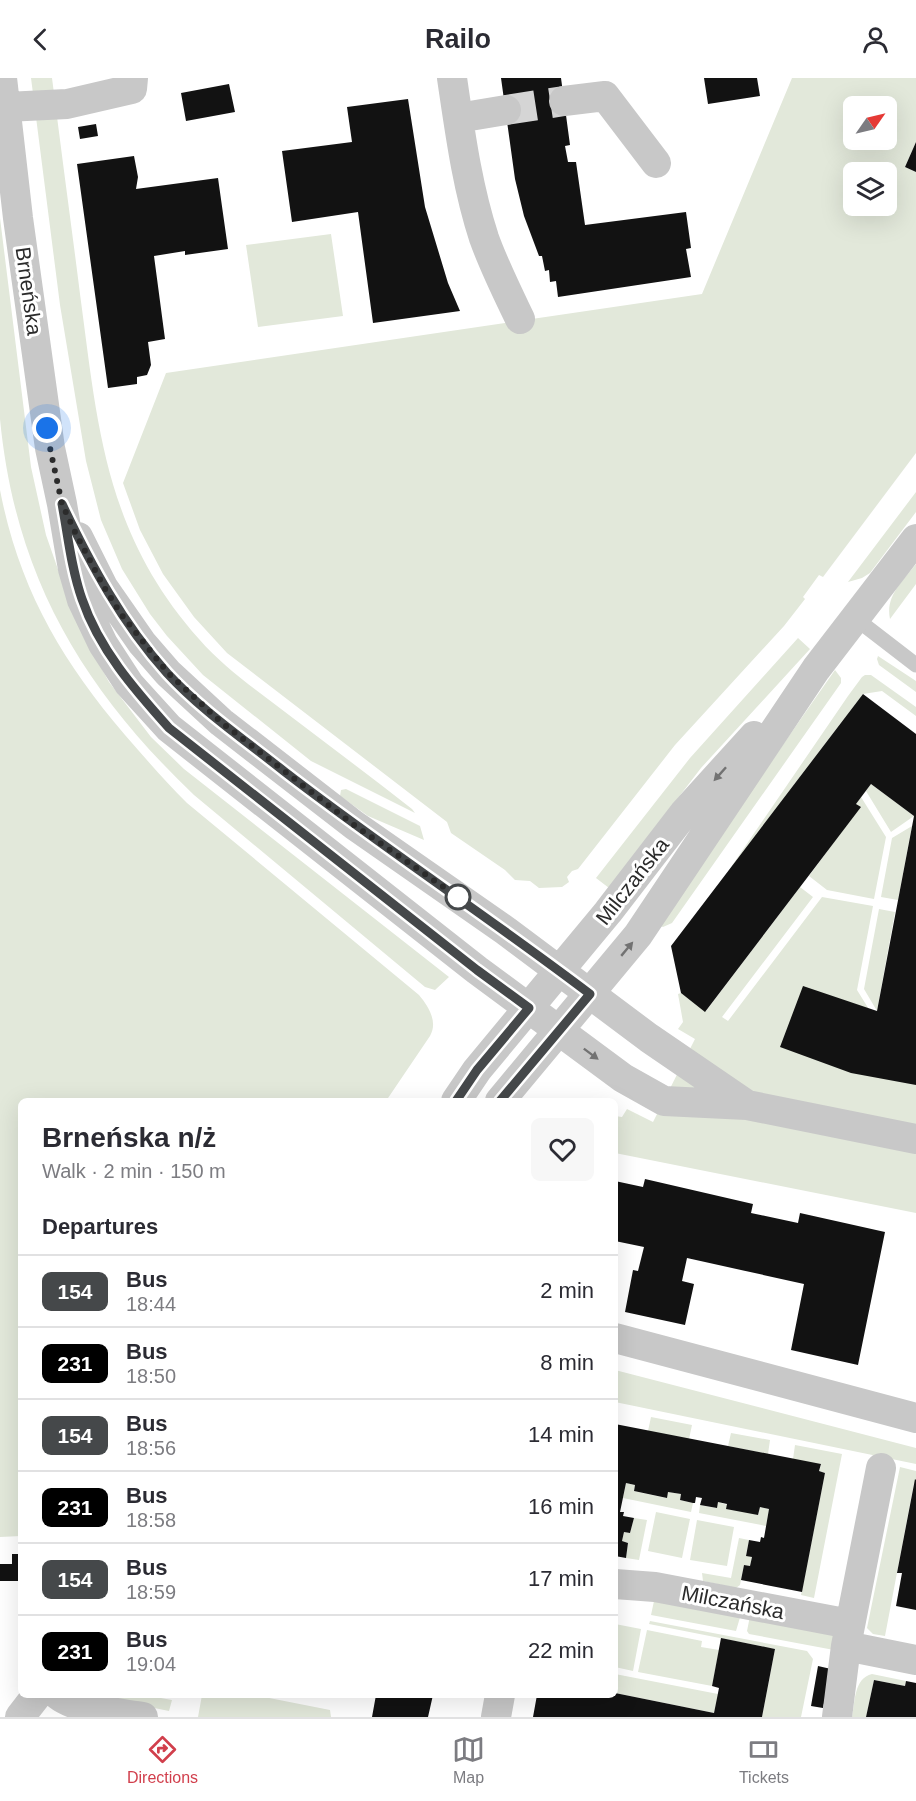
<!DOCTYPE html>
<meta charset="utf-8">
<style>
body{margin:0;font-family:Helvetica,sans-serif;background:#f7f7f7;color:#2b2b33;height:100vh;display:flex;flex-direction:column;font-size:22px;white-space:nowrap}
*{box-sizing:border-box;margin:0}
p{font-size:20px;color:#7c7c81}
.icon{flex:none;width:33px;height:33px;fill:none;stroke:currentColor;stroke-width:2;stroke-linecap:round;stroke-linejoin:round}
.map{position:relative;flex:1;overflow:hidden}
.drawer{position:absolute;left:18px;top:1020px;width:600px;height:600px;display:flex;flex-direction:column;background:#fff;border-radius:9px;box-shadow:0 6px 24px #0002}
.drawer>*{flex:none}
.badge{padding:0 12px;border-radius:9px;font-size:21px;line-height:39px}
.needle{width:39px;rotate:56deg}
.controls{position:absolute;left:843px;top:18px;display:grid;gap:12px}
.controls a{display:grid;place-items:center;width:54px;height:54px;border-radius:9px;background:#fff;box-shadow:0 6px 24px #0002;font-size:30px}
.you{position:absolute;width:30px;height:30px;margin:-15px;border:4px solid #fff;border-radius:50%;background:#1a73e8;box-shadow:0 0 0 9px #1a73e833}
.map>.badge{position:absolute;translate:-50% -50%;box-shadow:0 0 0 3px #fff}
h2{padding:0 24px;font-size:22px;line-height:54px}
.round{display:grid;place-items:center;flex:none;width:63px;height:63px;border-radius:9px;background:#f7f7f7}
.summary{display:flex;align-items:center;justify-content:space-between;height:102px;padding:0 24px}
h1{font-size:28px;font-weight:800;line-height:45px}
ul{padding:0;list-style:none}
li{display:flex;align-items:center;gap:18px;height:72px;padding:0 24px;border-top:2px solid #e1e1e2}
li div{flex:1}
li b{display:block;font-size:22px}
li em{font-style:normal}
li .badge{min-width:66px;font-weight:700;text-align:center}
header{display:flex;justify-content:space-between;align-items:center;height:78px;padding:0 24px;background:#fff;font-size:27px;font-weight:800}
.tabs{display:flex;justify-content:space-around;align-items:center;height:84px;border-top:2px solid #e1e1e2;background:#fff;font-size:16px;color:#7c7c81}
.tabs a{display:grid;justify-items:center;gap:3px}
.tabs .current{color:#d13f4c}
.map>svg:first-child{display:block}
.green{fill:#e2e8da;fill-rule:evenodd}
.building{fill:#121212}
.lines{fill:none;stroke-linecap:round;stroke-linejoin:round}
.street-tunnel{stroke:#d5d5d5;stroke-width:30;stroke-dasharray:30 15;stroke-linecap:butt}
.lane{stroke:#c8c8c8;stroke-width:15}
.street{stroke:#c8c8c8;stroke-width:30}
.oneway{fill:#727272}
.line-casing{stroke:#fff;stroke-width:14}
.line{stroke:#45484a;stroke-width:9}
.walk{stroke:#2b2b2b;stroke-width:6;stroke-dasharray:0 10.8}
.stop-dot{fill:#fff;stroke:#45484a;stroke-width:3}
.labels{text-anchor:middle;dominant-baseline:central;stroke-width:6;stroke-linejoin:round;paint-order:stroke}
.street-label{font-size:21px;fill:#2b2b2b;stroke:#fff}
</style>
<header><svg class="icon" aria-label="back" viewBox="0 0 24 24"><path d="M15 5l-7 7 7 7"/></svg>Railo<svg class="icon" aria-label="person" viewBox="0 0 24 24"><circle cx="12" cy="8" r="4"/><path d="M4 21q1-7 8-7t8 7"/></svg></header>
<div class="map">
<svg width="916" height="1639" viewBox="0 0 916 1639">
<rect width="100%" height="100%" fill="#fff"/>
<path class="green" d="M 31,0 L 52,0 C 61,72 71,144 80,216 C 98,350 105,455 199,561 C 225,591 258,613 289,637 C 330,668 371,699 412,731 L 415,735 L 311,683 L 203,597 L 167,558 L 150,536 L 122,491 L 101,442 L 86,383 L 60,227 Z
M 792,0 L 916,0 L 916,64 L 905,89 L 916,94 L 916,375 L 823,499 L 819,497 L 803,519 L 805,521 L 784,548 L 675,667 L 578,791 L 572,793 L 567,799 L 569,804 L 562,809 L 539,810 L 530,803 L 515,802 L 505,792 L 451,755 L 447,744 L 227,575 L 194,539 L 163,496 L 140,452 L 123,405 L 166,295 L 702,216 ZM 854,28 L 886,28 L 886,62 L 854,62 ZM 854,94 L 886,94 L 886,128 L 854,128 Z
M 0,140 L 31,389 L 46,457 L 61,500 L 98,584 L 109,604 L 151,659 L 184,691 L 449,899 L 435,912 L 425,909 L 194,717 C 82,610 15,498 0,341 C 0,319 0,295 0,273 C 0,229 0,184 0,140 Z
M 331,156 L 343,238 L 258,249 L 246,167 Z
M 0,412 C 19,510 61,582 125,657 C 145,680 165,703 187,725 L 419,917 C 429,929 438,944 430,958 L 386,1023 L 21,1023 L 21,1458 L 0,1459 Z
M 916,414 L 916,434 L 870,495 L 862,500 L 848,504 Z
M 916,486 L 916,506 L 890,541 C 885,518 903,503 916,486 Z
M 798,560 L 810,571 L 701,690 L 609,810 L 596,800 L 690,680 Z
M 878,578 L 916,603 L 916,614 L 879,587 L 877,581 Z
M 835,592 L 841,600 L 841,605 L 672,845 L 663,849 L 657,847 Z
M 865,597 L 871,597 L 916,629 L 916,638 L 882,613 L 863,616 L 729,792 L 848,618 L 862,599 Z
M 871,706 L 914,738 L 891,754 L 866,713 Z
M 346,711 L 420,748 L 424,762 L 368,738 L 340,718 L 341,712 Z
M 861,719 L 886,759 L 874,821 L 827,812 L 809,798 L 860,729 L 856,726 Z
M 912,748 L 898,822 L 881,819 L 892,760 Z
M 800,809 L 813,819 L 722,939 L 728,943 L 822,819 L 873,828 L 857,912 L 916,1007 L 916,1135 L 615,1075 L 615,1038 L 622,1039 L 627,1031 L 653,1044 L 695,961 L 678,951 L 683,944 L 678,916 L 681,915 L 706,933 Z
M 879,831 L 895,834 L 877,933 L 864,911 Z
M 615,1292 L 916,1370 L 916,1386 L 615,1324 Z
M 651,1339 L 692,1347 L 689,1361 L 648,1353 Z
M 731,1355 L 770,1362 L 768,1376 L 728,1368 Z
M 795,1367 L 842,1376 L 814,1520 L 801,1517 L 825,1395 L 819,1393 L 821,1387 L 793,1381 Z
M 900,1389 L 916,1393 L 916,1405 L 914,1405 L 885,1558 L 873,1556 L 867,1550 Z
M 626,1405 L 635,1407 L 634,1413 L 666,1420 L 668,1414 L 681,1416 L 680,1422 L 693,1425 L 691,1434 L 623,1420 Z
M 718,1424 L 758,1437 L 760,1429 L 769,1431 L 766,1448 L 699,1435 L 700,1427 L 716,1430 Z
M 656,1434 L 690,1441 L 682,1480 L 648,1473 Z
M 634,1440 L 647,1442 L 639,1482 L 626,1480 L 628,1465 L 622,1463 L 624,1454 L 630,1455 Z
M 697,1442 L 734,1449 L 727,1488 L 690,1482 Z
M 739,1460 L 749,1462 L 746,1477 L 752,1479 L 750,1488 L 744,1487 L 740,1507 L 736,1510 L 703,1503 L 702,1495 L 731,1500 Z
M 654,1523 L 741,1536 L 736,1553 L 651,1537 Z
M 750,1538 L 833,1557 L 834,1572 L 749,1556 L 747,1553 Z
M 650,1543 L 807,1573 L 813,1581 L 801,1639 L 762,1639 L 775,1571 L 649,1546 Z
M 615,1546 L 641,1551 L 633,1593 L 615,1589 Z
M 647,1552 L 702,1563 L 701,1569 L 719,1572 L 712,1608 L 638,1594 Z
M 615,1596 L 718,1616 L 714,1635 L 615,1615 Z
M 872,1596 L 906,1603 L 905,1608 L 874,1602 L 866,1639 L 852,1639 C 855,1624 854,1600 872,1596 Z
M 91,1617 L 144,1617 L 172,1622 L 169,1633 Z
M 202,1617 L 254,1617 L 330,1632 L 331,1639 L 198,1639 Z"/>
<path class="building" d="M 501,0 L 561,0 L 570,67 L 565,68 L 568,84 L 576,84 L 585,147 L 686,134 L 691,170 L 686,171 L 691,199 L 558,219 L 556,203 L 550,204 L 549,192 L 545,193 L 542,178 L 539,178 L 524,138 L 515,101 Z
M 704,0 L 757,0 L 760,18 L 708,26 Z
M 229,6 L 235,34 L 186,43 L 181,15 Z
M 408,21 L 425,129 L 448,205 L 460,233 L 373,245 L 358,134 L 292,144 L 282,73 L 352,64 L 347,29 Z
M 96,46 L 98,58 L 80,61 L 78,49 Z
M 916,64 L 916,94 L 905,89 Z
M 134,78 L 138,99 L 136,111 L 218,100 L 228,171 L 185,177 L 185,173 L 154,178 L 165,261 L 148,264 L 151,287 L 147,297 L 137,299 L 137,306 L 108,310 L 77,86 Z
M 863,616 L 916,656 L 916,1007 L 851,995 L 780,969 L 803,908 L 877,933 L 914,738 L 871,706 L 856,726 L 861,729 L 705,934 L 681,915 L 671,868 Z
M 645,1101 L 753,1126 L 751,1135 L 798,1145 L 800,1135 L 885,1154 L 858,1287 L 791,1272 L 804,1206 L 687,1180 L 682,1203 L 694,1206 L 685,1247 L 625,1234 L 633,1192 L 638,1193 L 644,1169 L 615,1163 L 615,1103 L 643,1109 Z
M 615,1346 L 821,1386 L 819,1393 L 825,1395 L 802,1514 L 741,1502 L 744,1487 L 750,1488 L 752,1479 L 746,1478 L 749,1462 L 760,1464 L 761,1459 L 764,1460 L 769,1431 L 760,1429 L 758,1437 L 726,1431 L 727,1426 L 718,1424 L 717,1430 L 700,1427 L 702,1420 L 696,1419 L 695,1425 L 693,1425 L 680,1422 L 681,1416 L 668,1414 L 667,1420 L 634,1413 L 635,1407 L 626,1405 L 620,1434 L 624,1434 L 623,1438 L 634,1440 L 630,1455 L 624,1454 L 622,1463 L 628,1465 L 626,1480 L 615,1478 Z
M 915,1401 L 916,1402 L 916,1532 L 896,1528 L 902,1495 L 897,1495 Z
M 12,1476 L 21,1476 L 21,1503 L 0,1503 L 0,1486 L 12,1486 Z
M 721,1560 L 775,1571 L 762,1639 L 533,1639 L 537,1617 L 615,1617 L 615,1615 L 714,1635 L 719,1610 L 712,1608 Z
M 818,1588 L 831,1591 L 823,1630 L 811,1628 Z
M 874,1602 L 905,1608 L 906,1603 L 916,1605 L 916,1639 L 866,1639 Z
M 376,1617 L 433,1617 L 428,1639 L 372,1639 Z"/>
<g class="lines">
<path class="street-tunnel" d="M 506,32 L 564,23"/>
<path class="lane" d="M 855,540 L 916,587"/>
<path class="street" d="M 2,0 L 18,140 L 50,370 L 62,426 L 73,491 L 82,522 L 103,566 L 129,606 L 169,650 L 477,892 L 623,1000 L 664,1023 L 747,1027 L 916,1061
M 452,0 C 460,54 467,108 484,160 C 494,188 507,214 520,241
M 564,23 L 605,18 L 656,85
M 6,29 L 67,26 L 132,11 L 133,0
M 458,40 L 506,32
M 78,459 L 103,509 L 142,565 L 168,595 L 221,644 L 354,747 L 506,853 L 649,960 L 747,1027
M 456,1023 L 477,992 L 608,834 L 685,734 L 754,658
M 500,1023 L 638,857 L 816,591 L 916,461
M 615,1260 L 916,1340
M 615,1506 L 655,1509 L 850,1546
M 846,1568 L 916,1582
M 58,1617 C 77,1632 119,1635 143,1639
M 20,1639 L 37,1617
M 496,1639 L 500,1617
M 837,1639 L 846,1568 L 881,1390"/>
</g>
<defs><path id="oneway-solid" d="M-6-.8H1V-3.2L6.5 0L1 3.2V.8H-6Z" transform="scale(1.5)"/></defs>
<g class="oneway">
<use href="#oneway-solid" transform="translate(720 696) rotate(132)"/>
<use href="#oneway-solid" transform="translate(627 871) rotate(-50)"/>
<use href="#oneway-solid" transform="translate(591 976) rotate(37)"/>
</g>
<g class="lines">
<defs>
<path id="line" d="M 456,1023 L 477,992 L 529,930 L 477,892 L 169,650 C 134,611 99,571 82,521 C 71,490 68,457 62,426 C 91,487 122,545 167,595 C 202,633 245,662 285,694 C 385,771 490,840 590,916 L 500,1023"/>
</defs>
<use href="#line" class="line-casing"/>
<use href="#line" class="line"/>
<path class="walk" d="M 47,350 L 50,370 L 62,426 L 76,456 L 104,509 L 121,536 L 168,595 L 221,644 L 354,747 L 458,819"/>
</g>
<circle class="stop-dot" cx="458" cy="819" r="12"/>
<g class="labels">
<g class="street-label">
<text transform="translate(29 213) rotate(82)">Brneńska</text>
<text transform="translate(632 803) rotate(-52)">Milczańska</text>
<text transform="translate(733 1524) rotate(11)">Milczańska</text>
</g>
</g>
</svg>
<div class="controls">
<a><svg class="needle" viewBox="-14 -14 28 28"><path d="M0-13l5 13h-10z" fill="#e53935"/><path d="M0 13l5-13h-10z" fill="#7c7c81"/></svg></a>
<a><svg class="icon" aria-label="layers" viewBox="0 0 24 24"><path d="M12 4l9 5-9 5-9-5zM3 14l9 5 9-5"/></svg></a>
</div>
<div class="you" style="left:47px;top:350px"></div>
<section class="drawer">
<div class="summary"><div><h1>Brneńska n/ż</h1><p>Walk · 2 min · 150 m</p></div><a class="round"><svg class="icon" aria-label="heart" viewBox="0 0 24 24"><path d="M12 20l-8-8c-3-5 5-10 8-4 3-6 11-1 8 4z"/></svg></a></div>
<h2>Departures</h2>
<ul>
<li><span class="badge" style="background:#45484a;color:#fff">154</span><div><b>Bus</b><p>18:44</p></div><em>2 min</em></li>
<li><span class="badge" style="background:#000;color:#fff">231</span><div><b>Bus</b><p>18:50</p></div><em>8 min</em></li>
<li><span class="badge" style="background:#45484a;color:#fff">154</span><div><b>Bus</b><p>18:56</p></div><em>14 min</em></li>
<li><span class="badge" style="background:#000;color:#fff">231</span><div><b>Bus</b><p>18:58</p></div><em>16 min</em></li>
<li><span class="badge" style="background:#45484a;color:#fff">154</span><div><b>Bus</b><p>18:59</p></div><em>17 min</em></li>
<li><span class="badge" style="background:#000;color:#fff">231</span><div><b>Bus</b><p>19:04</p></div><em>22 min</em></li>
</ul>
</section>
</div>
<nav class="tabs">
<a class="current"><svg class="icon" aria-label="directions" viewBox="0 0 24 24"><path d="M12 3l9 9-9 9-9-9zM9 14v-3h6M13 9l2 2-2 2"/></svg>Directions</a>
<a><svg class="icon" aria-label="map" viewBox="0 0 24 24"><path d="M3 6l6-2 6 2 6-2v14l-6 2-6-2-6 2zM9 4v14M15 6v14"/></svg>Map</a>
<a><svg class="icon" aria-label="tickets" viewBox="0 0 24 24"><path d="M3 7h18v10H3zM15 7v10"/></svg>Tickets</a>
</nav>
